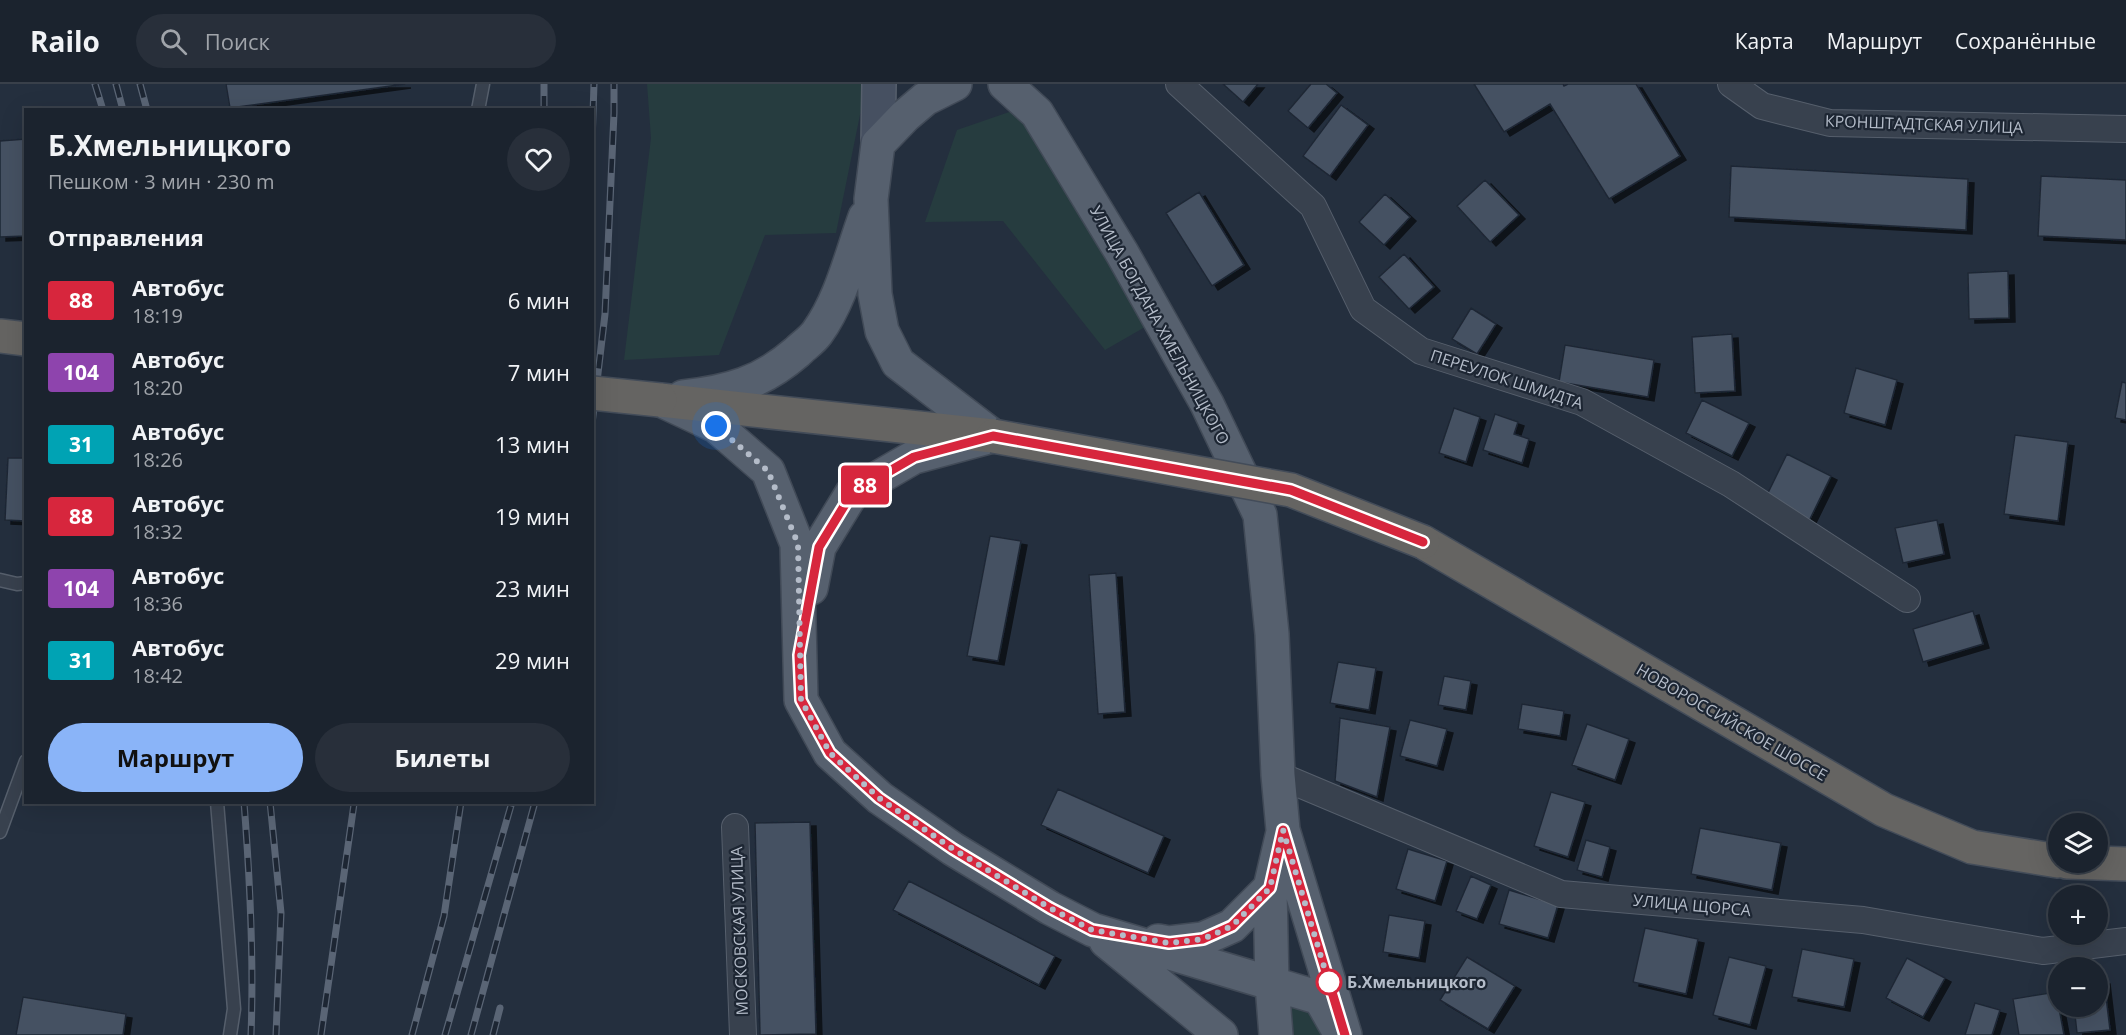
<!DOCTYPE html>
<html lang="ru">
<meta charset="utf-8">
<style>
body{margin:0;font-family:"Open Sans",sans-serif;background:#282f3a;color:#f1f3f6;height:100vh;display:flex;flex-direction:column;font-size:22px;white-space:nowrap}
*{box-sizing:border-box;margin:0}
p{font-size:20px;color:#a0a4aa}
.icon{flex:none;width:33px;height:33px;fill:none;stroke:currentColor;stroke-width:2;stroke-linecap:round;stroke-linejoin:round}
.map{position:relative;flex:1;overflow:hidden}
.side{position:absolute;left:24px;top:24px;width:570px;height:696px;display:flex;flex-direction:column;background:#1b232e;border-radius:0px;box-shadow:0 6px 24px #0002,0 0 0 2px #39404a}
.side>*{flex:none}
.badge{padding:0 12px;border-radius:4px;font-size:21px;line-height:39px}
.controls{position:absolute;left:2048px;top:729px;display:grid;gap:12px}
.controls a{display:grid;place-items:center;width:60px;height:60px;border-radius:50%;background:#1b232e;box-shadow:0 6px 24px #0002,0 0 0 2px #39404a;font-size:30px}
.you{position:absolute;width:30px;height:30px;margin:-15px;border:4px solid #fff;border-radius:50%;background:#1a73e8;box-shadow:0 0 0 9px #1a73e833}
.map>.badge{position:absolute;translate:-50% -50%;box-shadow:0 0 0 3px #fff}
h2{padding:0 24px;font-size:22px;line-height:54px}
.round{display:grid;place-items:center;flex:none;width:63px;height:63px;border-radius:32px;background:#282f3a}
.headline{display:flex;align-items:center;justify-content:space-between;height:102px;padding:0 24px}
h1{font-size:28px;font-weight:700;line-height:45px}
.primary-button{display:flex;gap:12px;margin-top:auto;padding:12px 24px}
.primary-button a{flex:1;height:69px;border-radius:36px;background:#8ab4f8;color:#111;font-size:24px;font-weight:700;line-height:69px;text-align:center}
.primary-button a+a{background:#282f3a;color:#f1f3f6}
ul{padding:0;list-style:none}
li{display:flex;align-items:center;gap:18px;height:72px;padding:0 24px}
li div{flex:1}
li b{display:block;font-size:22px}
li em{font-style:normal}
li .badge{min-width:66px;font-weight:700;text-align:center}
header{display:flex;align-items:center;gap:36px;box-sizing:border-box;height:84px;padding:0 30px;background:#1b232e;border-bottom:2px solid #39404a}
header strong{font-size:28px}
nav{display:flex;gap:33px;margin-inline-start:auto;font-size:21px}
.search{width:420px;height:54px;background:#282f3a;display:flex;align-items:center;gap:15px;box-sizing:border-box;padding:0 21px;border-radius:33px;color:#a0a4aa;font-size:22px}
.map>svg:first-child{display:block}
.green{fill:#263c3f}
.building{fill:#455162;stroke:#1f2835;stroke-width:1.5;filter:url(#shadow)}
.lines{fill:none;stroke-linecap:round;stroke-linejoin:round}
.service-casing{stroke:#565f6c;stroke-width:15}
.minor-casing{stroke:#565f6c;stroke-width:28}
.secondary-casing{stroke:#565f6c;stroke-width:36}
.primary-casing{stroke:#414a57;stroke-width:36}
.trunk-casing{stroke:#434c59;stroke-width:36}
.service{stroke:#38414e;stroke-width:12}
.minor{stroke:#38414e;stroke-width:26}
.secondary{stroke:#465061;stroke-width:33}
.primary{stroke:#56606e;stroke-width:33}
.trunk{stroke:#656462;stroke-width:33}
.rail-casing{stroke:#5a6575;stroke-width:7}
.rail{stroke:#1d2633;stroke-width:4.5;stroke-dasharray:14;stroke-linecap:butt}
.trunk-bridge-casing{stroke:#434c59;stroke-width:36;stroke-linecap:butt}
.trunk-bridge{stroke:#656462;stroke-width:33}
.line-casing{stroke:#fff;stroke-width:14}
.line{stroke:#d7263d;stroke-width:9}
.walk{stroke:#b4bcc9;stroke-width:6;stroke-dasharray:0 10.8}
.stop-dot{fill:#fff;stroke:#d7263d;stroke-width:3}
.labels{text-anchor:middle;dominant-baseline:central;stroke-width:4.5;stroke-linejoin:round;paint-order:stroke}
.street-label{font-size:16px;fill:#b4bcc9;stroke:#1d2633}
.stop-label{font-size:16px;font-weight:bold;fill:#b4bcc9;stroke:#1d2633;text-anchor:start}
</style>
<header>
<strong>Railo</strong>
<div class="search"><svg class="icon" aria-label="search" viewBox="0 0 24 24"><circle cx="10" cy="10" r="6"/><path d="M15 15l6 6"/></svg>Поиск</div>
<nav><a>Карта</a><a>Маршрут</a><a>Сохранённые</a></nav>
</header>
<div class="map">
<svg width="2126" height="951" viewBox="0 0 2126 951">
<defs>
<filter id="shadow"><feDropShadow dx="6" dy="4" stdDeviation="0" flood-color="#0009"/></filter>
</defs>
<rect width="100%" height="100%" fill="#242f3e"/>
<path class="green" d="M 647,0 L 862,0 L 861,26 L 836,149 L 765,151 L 719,271 L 624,276 L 651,54 Z
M 1015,26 L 1152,239 L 1105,266 L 1003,137 L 925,138 L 957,46 Z
M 1291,922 L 1322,929 L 1320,951 L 1294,951 Z"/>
<path class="building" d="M 226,0 L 405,0 L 230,24 Z
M 1223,0 L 1258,0 L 1243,18 Z
M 1311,0 L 1326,0 L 1337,9 L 1308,44 L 1288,27 Z
M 1474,0 L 1563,0 L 1564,2 L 1568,0 L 1636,0 L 1680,72 L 1609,115 L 1550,20 L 1504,48 Z
M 1341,21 L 1368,41 L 1330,92 L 1303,72 Z
M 26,55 L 26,152 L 0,153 L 0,57 Z
M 1731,82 L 1968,95 L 1966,146 L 1729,133 Z
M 2041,92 L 2126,96 L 2126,156 L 2038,152 Z
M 1485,96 L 1519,131 L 1490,158 L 1457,122 Z
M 1199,108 L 1244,181 L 1212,202 L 1166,129 Z
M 1385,110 L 1410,133 L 1384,161 L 1359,138 Z
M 1404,170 L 1434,203 L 1409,225 L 1379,193 Z
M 2008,187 L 2009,234 L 1969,235 L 1968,189 Z
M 1471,224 L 1496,240 L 1477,270 L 1452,255 Z
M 1732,250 L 1735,307 L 1695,309 L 1692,253 Z
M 1565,261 L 1654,276 L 1648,313 L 1559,298 Z
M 1856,284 L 1897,296 L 1885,341 L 1844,329 Z
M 2122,298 L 2126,299 L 2126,336 L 2115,334 Z
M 1702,316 L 1749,339 L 1732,372 L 1686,349 Z
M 1454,324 L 1480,333 L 1466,378 L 1439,369 Z
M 1495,330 L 1518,338 L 1514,350 L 1529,355 L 1522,379 L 1483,366 Z
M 2015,351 L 2068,358 L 2058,437 L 2004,430 Z
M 1787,370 L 1831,392 L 1808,439 L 1764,417 Z
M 8,374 L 26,374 L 26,437 L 5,436 Z
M 1937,436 L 1944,470 L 1903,479 L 1895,444 Z
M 990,452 L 1021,457 L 998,577 L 967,572 Z
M 1116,489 L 1125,628 L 1098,630 L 1089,491 Z
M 1973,527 L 1983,560 L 1923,578 L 1913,545 Z
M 1338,578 L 1376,584 L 1369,626 L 1330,619 Z
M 1444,592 L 1471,597 L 1466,626 L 1438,621 Z
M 1522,620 L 1564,627 L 1560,652 L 1518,645 Z
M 1340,634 L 1390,643 L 1377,713 L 1335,697 Z
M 1410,636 L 1447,645 L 1437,682 L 1400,672 Z
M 1587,640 L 1629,655 L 1615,696 L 1572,681 Z
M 1058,705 L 1164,752 L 1148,789 L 1041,741 Z
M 1551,708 L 1585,718 L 1568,773 L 1534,762 Z
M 810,738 L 816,950 L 760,951 L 755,739 Z
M 1700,744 L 1781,759 L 1772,806 L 1691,790 Z
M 1586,756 L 1610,763 L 1602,793 L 1577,786 Z
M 1408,765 L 1447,777 L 1435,817 L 1396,805 Z
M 1471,792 L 1491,801 L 1477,835 L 1456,827 Z
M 909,797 L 1055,872 L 1039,901 L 893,826 Z
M 1509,806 L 1558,821 L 1548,854 L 1499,840 Z
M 1389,831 L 1425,837 L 1419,874 L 1383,868 Z
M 1645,844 L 1698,855 L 1686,910 L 1633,898 Z
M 1802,865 L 1854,875 L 1844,923 L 1792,913 Z
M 1467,873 L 1515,902 L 1488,945 L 1440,916 Z
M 1729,873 L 1766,882 L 1750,941 L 1713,931 Z
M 1907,874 L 1945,894 L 1923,933 L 1886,914 Z
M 2104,896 L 2110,946 L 2077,949 L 2074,922 L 2097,922 L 2097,897 Z
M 2056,908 L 2064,951 L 2019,951 L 2013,915 Z
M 23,913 L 126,930 L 123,951 L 16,951 Z
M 1975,919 L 2000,926 L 1992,951 L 1965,951 Z"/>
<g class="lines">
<defs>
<path id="service" d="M 478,26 L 483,0
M 0,496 L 17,500 L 26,499
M 217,718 L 234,925 L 230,951
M 0,748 L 26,677"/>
<path id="minor" d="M 1179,0 L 1313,122 L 1363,225 L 1421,267 L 1582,318 L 1731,400 L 1907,515
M 1731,0 L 1762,22 L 1830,39 L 2126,45
M 1278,691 L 1561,810 L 1863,836 L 2043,867 L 2126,857
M 735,743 L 743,951"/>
<path id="secondary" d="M 878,60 L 879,0"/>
<path id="primary" d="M 955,0 L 925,15 L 905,32 L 878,60 L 871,115 L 875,210 L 882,247 L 898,279 L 993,352
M 1005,0 L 1037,29 L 1122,169 L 1207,320 L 1260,431 L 1272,550 L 1278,691 L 1283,746 L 1345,951
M 683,313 C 729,308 761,299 797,268 C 803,262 812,256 817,249 C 841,216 851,172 865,133
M 665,318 L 716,342 L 768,387 L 797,460 L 801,616 L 830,669 L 880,714 L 953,765 L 1050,824 L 1093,846 L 1320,914 L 1336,942
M 811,504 L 819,463 L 852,409 L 914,373 L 992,352
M 1270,804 L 1272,901 L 1276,951
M 1106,857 L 1221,951
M 1158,857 L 1169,859 L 1203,855 L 1232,842 L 1270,804 L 1283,748"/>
<path id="trunk" d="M 0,252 L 26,255
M 660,316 L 993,352
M 1423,458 L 1884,726 L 1972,763 L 2058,777
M 2067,778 L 2126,780"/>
</defs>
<use href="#service" class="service-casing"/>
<use href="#minor" class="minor-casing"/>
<use href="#secondary" class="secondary-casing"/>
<use href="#primary" class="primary-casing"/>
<use href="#trunk" class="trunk-casing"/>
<use href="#service" class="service"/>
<use href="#minor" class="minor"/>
<use href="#secondary" class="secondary"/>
<use href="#primary" class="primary"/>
<use href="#trunk" class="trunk"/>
<defs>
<path id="rail" d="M 95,0 L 103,26
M 116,0 L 123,26
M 140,0 L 147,26
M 544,26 L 544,0
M 592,59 L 594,0
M 592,340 L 605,230 L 614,29 L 614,0
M 244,718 C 250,796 254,874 251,951
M 270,718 L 281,829 L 276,951
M 321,951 L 354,720
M 412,951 L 444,832 L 461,718
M 445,951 L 512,718
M 471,951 L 535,718
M 493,951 L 500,924"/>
</defs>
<use href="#rail" class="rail-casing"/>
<use href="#rail" class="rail"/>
<defs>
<path id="trunk-bridge" d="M 592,309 L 660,316
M 993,352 L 1291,406 L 1423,458"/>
</defs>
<use href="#trunk-bridge" class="trunk-bridge-casing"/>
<use href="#trunk-bridge" class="trunk-bridge"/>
</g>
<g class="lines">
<defs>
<path id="line" d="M 1345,951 L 1283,746 L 1270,804 L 1232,842 L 1203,855 L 1169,859 L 1092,846 L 1050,824 L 953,765 L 879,714 L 830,669 L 801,616 L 799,571 L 819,463 L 852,409 L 914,373 L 993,352 L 1291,406 L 1423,458"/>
</defs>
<use href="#line" class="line-casing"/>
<use href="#line" class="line"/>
<path class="walk" d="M 716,342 L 768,387 L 798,460 L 801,616 L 830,669 L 879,714 L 953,765 L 1050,824 L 1092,846 L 1169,859 L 1203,855 L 1232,842 L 1270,804 L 1283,746 L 1331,906 L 1329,898"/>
</g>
<circle class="stop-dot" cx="1329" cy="898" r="12"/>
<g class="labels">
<g class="street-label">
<text transform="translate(1924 40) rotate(2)">КРОНШТАДТСКАЯ УЛИЦА</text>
<text transform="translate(1160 241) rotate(61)">УЛИЦА БОГДАНА ХМЕЛЬНИЦКОГО</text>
<text transform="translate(1507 295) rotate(18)">ПЕРЕУЛОК ШМИДТА</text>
<text transform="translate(1732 638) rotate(30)">НОВОРОССИЙСКОЕ ШОССЕ</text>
<text transform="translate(1692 821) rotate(5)">УЛИЦА ЩОРСА</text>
<text transform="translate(739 847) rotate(-92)">МОСКОВСКАЯ УЛИЦА</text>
</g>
<g class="stop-label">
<text x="1347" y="898">Б.Хмельницкого</text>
</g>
</g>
</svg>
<div class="controls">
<a><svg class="icon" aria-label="layers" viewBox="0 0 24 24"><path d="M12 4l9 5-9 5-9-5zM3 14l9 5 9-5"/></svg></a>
<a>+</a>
<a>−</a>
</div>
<div class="you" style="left:716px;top:342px"></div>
<b class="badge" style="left:865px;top:401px;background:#d7263d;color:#fff">88</b>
<section class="side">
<div class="headline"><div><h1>Б.Хмельницкого</h1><p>Пешком · 3 мин · 230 m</p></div><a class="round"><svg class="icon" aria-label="heart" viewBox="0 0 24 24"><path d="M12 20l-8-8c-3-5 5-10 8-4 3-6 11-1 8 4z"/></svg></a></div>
<h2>Отправления</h2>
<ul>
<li><span class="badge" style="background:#d7263d;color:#fff">88</span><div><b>Автобус</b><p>18:19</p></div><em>6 мин</em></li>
<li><span class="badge" style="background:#8e44ad;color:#fff">104</span><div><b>Автобус</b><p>18:20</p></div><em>7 мин</em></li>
<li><span class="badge" style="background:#00a3b4;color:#fff">31</span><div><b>Автобус</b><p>18:26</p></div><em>13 мин</em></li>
<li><span class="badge" style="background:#d7263d;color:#fff">88</span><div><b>Автобус</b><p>18:32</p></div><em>19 мин</em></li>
<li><span class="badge" style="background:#8e44ad;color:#fff">104</span><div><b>Автобус</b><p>18:36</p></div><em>23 мин</em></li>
<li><span class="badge" style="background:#00a3b4;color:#fff">31</span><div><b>Автобус</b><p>18:42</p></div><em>29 мин</em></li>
</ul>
<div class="primary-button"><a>Маршрут</a><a>Билеты</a></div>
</section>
</div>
